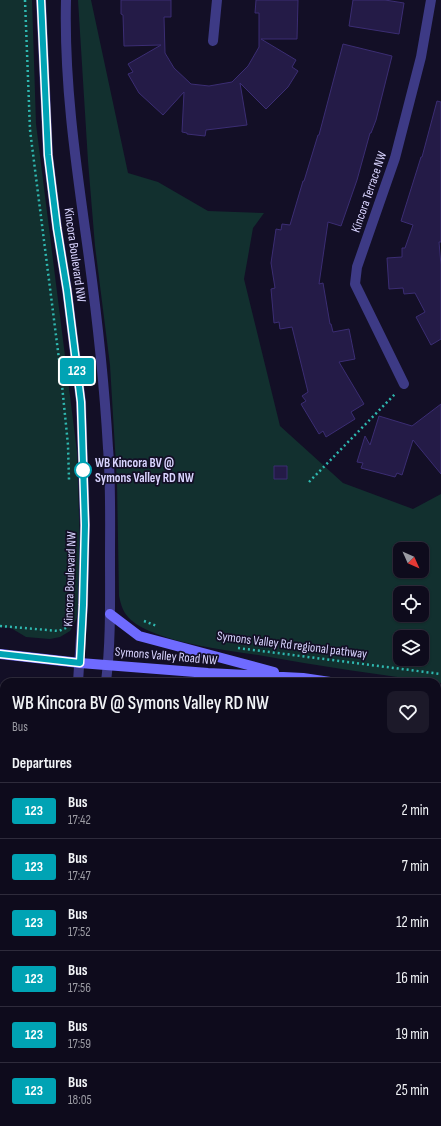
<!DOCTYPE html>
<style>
body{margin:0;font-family:"Sofia Sans Condensed",sans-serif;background:#1c1929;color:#f1f3f6;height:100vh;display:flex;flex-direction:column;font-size:15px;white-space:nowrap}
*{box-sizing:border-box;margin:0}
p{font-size:13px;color:#9b9ba3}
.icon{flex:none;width:22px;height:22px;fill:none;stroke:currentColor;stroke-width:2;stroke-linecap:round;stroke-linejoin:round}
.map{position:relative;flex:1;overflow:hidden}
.side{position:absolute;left:0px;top:678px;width:441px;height:448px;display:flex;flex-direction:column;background:#0e0b1c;border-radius:12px 12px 0 0;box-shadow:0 1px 3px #0004,0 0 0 1px #2e2b3b}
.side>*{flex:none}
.badge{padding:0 8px;border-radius:3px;font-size:14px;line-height:26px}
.needle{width:26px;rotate:135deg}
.tools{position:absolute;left:393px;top:542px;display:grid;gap:8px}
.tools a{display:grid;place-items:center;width:36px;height:36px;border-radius:8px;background:#0e0b1c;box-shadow:0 1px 3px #0004,0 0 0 1px #2e2b3b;font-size:20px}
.map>.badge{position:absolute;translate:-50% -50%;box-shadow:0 0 0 2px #fff}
h2{padding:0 12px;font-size:15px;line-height:36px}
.round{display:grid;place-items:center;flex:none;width:42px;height:42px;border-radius:8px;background:#1c1929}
.summary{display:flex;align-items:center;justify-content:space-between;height:68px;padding:0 12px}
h1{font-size:19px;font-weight:600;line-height:30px}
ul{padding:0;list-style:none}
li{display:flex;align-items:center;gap:12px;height:56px;padding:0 12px;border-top:1px solid #2e2b3b}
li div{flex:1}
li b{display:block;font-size:15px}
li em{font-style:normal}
li .badge{min-width:44px;font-weight:700;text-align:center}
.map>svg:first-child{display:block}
.green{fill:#12302f;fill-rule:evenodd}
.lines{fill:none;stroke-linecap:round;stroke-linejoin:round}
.stream{stroke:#0c2248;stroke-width:4.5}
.building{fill:#241b47;stroke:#3b2d73}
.path{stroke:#2fb8b0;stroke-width:2.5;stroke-dasharray:2 3;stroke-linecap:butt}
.service{stroke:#3d3a85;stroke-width:6}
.minor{stroke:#3d3a85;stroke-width:10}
.tertiary{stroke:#3d3a85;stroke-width:10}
.secondary{stroke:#6f6bff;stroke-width:10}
.line-casing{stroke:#fff;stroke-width:9}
.line{stroke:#00a3b4;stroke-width:6}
.stop-dot{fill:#fff;stroke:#00a3b4;stroke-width:2}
.labels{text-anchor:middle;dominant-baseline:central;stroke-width:3.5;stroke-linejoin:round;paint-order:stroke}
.street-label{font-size:13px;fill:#d9d4ff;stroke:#130f26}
.stop-label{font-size:13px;font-weight:bold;fill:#d9d4ff;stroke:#130f26;text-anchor:start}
</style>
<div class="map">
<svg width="441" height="1126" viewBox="0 0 441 1126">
<rect width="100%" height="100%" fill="#130f26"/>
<path class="green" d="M 0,0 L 32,0 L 36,124 L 77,452 L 81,582 L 78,616 L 70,631 L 60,637 L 50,639 L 26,637 L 11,628 L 0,627 Z
M 78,0 L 91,0 L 128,173 L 158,182 L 208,211 L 264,213 L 253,228 L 244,279 L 280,426 L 343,483 L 413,509 L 441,494 L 441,683 C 381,675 319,666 258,655 C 225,650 156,642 131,620 C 123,613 121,605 119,596 L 117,482 L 110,365 L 95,246 L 88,161 ZM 400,549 L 422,549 L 422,571 L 400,571 ZM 400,593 L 422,593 L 422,615 L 400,615 ZM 400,637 L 422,637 L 422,659 L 400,659 Z
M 437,1114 L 441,1117 L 441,1126 L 94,1126 L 100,1122 L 437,1122 Z"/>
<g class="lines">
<path class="stream" d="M 345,1122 L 349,1126
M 219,1126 L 222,1122"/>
</g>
<path class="building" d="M 121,0 L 171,0 L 171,17 L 164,17 L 165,53 L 174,68 L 191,84 L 209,86 L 232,82 L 248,66 L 259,47 L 259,13 L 255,13 L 256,0 L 298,0 L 297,39 L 261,39 L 296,60 L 292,67 L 298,71 L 288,87 L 266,109 L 240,83 L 247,125 L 206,130 L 205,136 L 187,134 L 187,133 L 182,132 L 184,92 L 163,115 L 139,93 L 128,74 L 133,72 L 128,64 L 161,45 L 124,46 L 123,15 L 121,14 Z
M 353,0 L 385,0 L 404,3 L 399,34 L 349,26 Z
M 343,44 L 392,56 L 376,120 L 371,133 L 370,133 L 357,180 L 341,226 L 328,222 L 319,284 L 323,283 L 330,324 L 331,324 L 333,332 L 349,329 L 355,359 L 339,362 L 364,404 L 351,412 L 355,419 L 326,437 L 323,431 L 319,434 L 301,404 L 306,401 L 302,396 L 308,392 L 292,327 L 280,329 L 279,322 L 274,323 L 271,289 L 275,288 L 271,263 L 276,229 L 281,230 L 282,224 L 290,225 L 303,181 L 304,181 L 318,135 L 319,135 Z
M 437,101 L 441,102 L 441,242 L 439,242 L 441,265 L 441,339 L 431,345 L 416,317 L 425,312 L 415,293 L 404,294 L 403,288 L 389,289 L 387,258 L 402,257 L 402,248 L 405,248 L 413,225 L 401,221 L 421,157 L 422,157 Z
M 441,404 L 441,474 L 413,440 L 402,475 L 397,473 L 395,477 L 361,468 L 363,463 L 357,462 L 365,436 L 370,445 L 379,416 L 412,426 Z
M 274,466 L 287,466 L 287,479 L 274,479 Z"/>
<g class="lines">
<path class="path" d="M 25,0 L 30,130 L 61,375 L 68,445 L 69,480
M 309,482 L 396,393
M 144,621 L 157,626
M 0,626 L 59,631 L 68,627
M 238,648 L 441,674
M 432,1122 L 437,1126
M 107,1126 L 112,1122"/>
<path class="service" d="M 0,753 L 4,754
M 0,823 L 4,823
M 437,831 L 441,834
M 0,860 L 4,860
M 437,953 L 441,956
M 0,1026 L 4,1026"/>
<path class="minor" d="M 213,41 L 217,0
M 404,384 L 355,284 L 357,267 L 395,158 L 421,57 L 431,0"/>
<path class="tertiary" d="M 41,0 L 48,155 L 57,228 L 67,290 L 81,402 L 85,525 L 83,605 L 78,682
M 66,0 C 64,79 75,158 86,236 C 96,307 104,377 108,448 C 111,485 110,522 110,558 C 110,600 111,641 106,682"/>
<path class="secondary" d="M 110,614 L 139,636 L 274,672
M 0,654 L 80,663 L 208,673 L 303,678 L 330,682
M 437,696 L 441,697
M 0,699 L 4,699
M 437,751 L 441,751"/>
</g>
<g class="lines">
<defs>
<path id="line" d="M 0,654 L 80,663 L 83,605 L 85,525 L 81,402 L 67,290 L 57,228 L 48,155 L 41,0"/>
</defs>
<use href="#line" class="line-casing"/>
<use href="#line" class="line"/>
</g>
<circle class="stop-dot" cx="83" cy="470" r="8"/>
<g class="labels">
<g class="street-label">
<text transform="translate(369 192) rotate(-71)">Kincora Terrace NW</text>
<text transform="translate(75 255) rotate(82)">Kincora Boulevard NW</text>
<text transform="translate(70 579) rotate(-88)">Kincora Boulevard NW</text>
<text transform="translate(292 645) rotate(7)">Symons Valley Rd regional pathway</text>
<text transform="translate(166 656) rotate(5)">Symons Valley Road NW</text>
</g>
<g class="stop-label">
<text x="95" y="463">WB Kincora BV @<tspan x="95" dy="15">Symons Valley RD NW</tspan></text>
</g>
</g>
</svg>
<div class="tools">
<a><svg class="needle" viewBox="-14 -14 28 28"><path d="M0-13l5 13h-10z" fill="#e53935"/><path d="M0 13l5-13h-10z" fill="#9b9ba3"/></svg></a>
<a><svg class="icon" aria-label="locate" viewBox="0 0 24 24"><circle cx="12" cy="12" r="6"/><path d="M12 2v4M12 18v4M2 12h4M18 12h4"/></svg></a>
<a><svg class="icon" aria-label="layers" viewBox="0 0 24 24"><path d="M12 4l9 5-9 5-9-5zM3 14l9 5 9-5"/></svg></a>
</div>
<b class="badge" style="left:77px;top:371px;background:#00a3b4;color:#fff">123</b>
<section class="side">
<div class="summary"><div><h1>WB Kincora BV @ Symons Valley RD NW</h1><p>Bus</p></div><a class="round"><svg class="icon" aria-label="heart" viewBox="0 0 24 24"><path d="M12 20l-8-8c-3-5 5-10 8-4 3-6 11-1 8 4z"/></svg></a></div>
<h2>Departures</h2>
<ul>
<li><span class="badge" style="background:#00a3b4;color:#fff">123</span><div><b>Bus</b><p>17:42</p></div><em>2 min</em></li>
<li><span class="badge" style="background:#00a3b4;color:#fff">123</span><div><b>Bus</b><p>17:47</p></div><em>7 min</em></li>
<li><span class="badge" style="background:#00a3b4;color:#fff">123</span><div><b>Bus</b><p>17:52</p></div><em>12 min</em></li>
<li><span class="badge" style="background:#00a3b4;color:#fff">123</span><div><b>Bus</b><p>17:56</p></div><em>16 min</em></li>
<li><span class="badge" style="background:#00a3b4;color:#fff">123</span><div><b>Bus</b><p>17:59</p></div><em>19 min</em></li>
<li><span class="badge" style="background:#00a3b4;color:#fff">123</span><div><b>Bus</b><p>18:05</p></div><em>25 min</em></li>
</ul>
</section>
</div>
